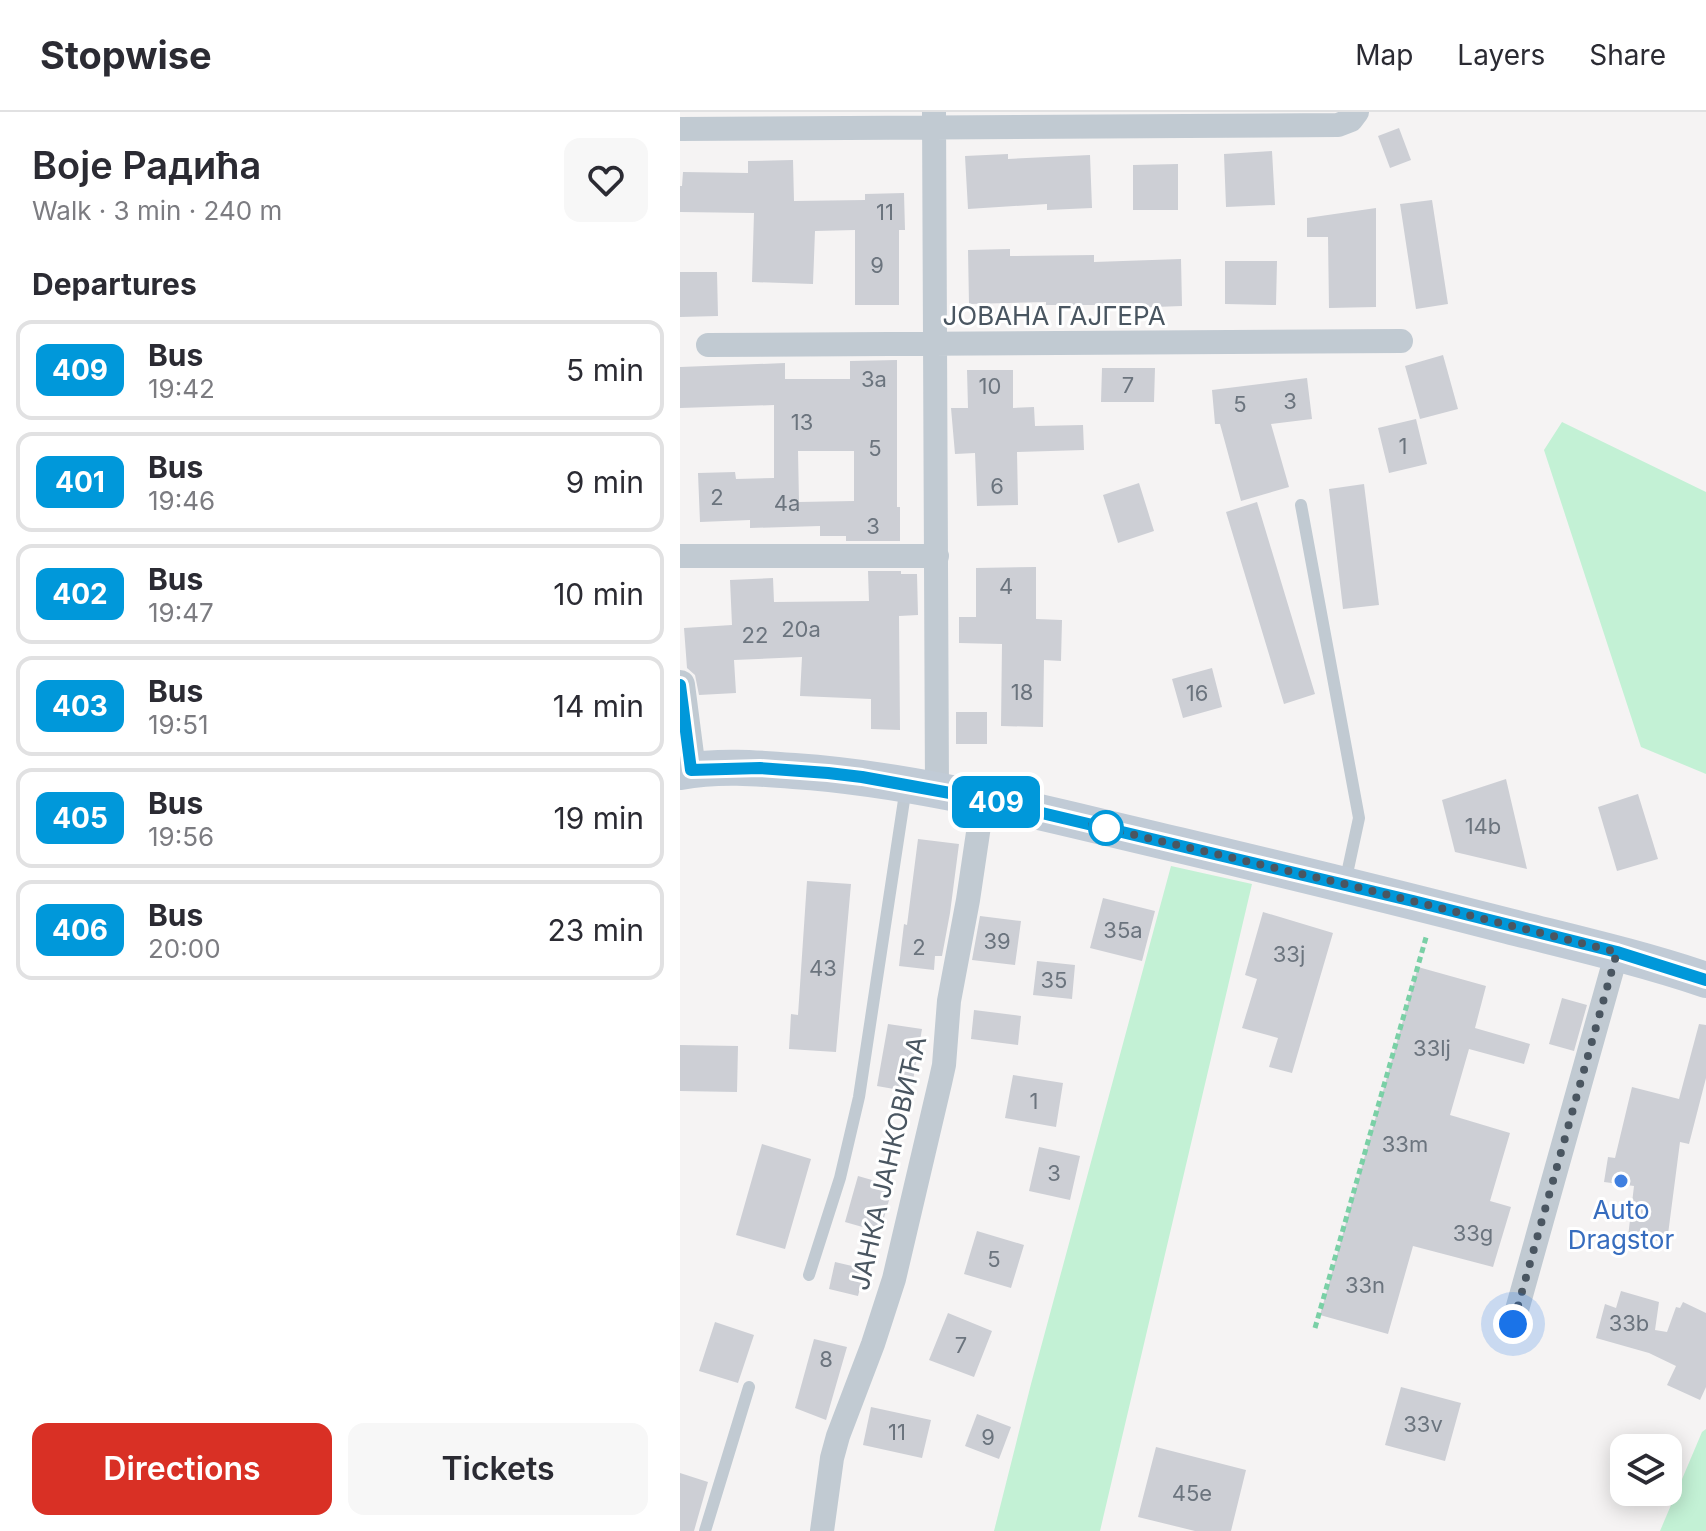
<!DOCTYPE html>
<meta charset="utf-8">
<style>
body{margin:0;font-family:Inter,sans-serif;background:#f7f7f7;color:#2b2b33;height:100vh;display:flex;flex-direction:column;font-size:30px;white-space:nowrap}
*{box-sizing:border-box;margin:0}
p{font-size:26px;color:#7c7c81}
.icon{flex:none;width:44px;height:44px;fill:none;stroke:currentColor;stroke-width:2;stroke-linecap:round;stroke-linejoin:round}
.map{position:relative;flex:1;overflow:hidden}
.drawer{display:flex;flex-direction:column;background:#fff;width:680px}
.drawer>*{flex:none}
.badge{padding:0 16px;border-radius:12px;font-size:28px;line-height:52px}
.tools{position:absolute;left:930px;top:1322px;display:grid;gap:16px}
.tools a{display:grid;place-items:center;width:72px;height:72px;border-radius:16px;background:#fff;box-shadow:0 4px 20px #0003;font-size:40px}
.you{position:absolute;width:40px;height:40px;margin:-20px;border:6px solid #fff;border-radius:50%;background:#1a73e8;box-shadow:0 0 0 12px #1a73e833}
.map>.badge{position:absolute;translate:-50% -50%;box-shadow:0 0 0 4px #fff}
h2{padding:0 32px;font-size:30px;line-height:72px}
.round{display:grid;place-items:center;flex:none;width:84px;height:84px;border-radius:16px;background:#f7f7f7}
.head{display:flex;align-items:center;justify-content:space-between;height:136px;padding:0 32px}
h1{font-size:38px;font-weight:600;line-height:60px}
.action{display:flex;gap:16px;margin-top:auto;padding:16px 32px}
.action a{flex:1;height:92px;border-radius:16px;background:#d93025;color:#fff;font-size:32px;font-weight:600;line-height:92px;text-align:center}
.action a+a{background:#f7f7f7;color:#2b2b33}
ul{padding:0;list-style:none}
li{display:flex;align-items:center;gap:24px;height:100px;margin:0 16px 12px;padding:0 16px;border:4px solid #e1e1e2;border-radius:16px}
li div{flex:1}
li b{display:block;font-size:30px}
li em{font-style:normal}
li .badge{min-width:88px;font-weight:700;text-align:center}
header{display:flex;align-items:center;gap:48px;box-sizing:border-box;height:112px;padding:0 40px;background:#fff;border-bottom:2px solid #e1e1e2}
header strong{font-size:38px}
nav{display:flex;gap:44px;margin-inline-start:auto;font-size:28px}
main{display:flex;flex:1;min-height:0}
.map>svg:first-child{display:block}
.green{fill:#c3f1d5}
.building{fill:#cdcfd5;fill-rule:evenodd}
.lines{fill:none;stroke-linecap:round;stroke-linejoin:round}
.path{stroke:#7ad0a6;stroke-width:5;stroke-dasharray:6 4;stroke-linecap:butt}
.service{stroke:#c1cad2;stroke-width:12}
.minor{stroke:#c1cad2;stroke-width:24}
.tertiary{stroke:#c1cad2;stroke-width:30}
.secondary{stroke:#c1cbd6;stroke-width:36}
.line-casing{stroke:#fff;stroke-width:18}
.line{stroke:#0098da;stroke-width:12}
.walk{stroke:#4a5661;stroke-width:8;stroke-dasharray:0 14.4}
.stop-dot{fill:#fff;stroke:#0098da;stroke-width:4}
.shop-dot{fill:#3f7fe0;stroke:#fff;stroke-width:3}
.labels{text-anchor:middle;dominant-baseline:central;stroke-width:6;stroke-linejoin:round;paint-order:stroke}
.number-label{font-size:22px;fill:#6b747e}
.street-label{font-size:26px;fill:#4a5661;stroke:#fff}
.shop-label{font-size:26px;fill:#366cbe;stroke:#fff}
</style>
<header>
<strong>Stopwise</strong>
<nav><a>Map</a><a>Layers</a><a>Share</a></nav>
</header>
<main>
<section class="drawer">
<div class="head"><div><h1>Воје Радића</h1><p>Walk · 3 min · 240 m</p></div><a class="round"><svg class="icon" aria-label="heart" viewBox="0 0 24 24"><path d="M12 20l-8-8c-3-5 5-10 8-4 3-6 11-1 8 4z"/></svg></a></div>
<h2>Departures</h2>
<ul>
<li><span class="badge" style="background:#0098da;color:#fff">409</span><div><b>Bus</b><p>19:42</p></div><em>5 min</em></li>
<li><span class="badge" style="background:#0098da;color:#fff">401</span><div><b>Bus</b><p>19:46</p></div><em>9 min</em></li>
<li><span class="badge" style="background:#0098da;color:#fff">402</span><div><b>Bus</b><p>19:47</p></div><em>10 min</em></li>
<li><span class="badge" style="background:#0098da;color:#fff">403</span><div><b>Bus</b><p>19:51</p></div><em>14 min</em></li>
<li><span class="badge" style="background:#0098da;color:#fff">405</span><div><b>Bus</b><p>19:56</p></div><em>19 min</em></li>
<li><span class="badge" style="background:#0098da;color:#fff">406</span><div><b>Bus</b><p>20:00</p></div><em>23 min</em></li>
</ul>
<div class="action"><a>Directions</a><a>Tickets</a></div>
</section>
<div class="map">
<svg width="1026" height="1419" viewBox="0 0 1026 1419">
<rect width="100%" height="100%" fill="#f5f3f3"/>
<path class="green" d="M 882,310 L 1026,380 L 1026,662 L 961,635 L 864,338 Z
M 491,754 L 572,772 L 420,1419 L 314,1419 L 351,1272 Z
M 1026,1317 L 1026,1419 L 980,1419 L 1022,1320 Z"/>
<path class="building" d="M 719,16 L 731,48 L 710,56 L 698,24 Z
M 592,39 L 595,93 L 546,95 L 544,42 Z
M 328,42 L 328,47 L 410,43 L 412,96 L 367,98 L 367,92 L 288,97 L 285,44 Z
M 113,48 L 114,89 L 185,88 L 185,82 L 224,81 L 225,118 L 219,118 L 219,193 L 175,193 L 175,118 L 135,119 L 133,172 L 72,170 L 74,101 L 0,100 L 0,74 L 2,74 L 3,60 L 68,61 L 68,49 Z
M 498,52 L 498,98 L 453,98 L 453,53 Z
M 752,88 L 768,192 L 736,197 L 720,92 Z
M 696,96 L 696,195 L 649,196 L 648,125 L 627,125 L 627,106 Z
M 330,137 L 330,144 L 414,143 L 414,150 L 501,147 L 502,194 L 448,196 L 448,193 L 366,193 L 366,190 L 289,192 L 288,138 Z
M 545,149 L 597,149 L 596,193 L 545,192 Z
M 0,160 L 37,160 L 38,204 L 0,205 Z
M 763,243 L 778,297 L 740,307 L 725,254 Z
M 217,248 L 217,395 L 220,395 L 220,429 L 166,429 L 166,424 L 140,424 L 140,414 L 70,416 L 70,408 L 20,410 L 18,361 L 55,360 L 56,367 L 94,366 L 94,293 L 0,296 L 0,255 L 105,251 L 105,267 L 170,267 L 170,249 ZM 118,339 L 174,339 L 174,389 L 119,390 Z
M 422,256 L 475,256 L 474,290 L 421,290 Z
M 287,258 L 333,258 L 333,296 L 354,295 L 355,314 L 403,313 L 404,338 L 337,340 L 338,393 L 297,394 L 295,341 L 275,342 L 271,296 L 288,296 Z
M 627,266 L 632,307 L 591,312 L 609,375 L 561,389 L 540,312 L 535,312 L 532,278 Z
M 736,307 L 747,352 L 709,361 L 698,316 Z
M 459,371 L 474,419 L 438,431 L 423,383 Z
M 684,372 L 699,493 L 663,497 L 649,377 Z
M 577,390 L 635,582 L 604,592 L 546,400 Z
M 356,455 L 356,507 L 382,508 L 381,549 L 364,548 L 363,615 L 321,614 L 322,532 L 279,531 L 279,505 L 296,505 L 296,456 Z
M 188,459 L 221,459 L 221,462 L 237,462 L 238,503 L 219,504 L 220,618 L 191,617 L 191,587 L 120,584 L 122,545 L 54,548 L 56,581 L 19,583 L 15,563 L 7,556 L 4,516 L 52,513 L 50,468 L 93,466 L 94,490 L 189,489 Z
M 532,556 L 542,595 L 503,606 L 492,567 Z
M 276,600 L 307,600 L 307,632 L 276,632 Z
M 826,667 L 847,757 L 775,740 L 762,688 Z
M 958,682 L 978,747 L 937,759 L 918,695 Z
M 238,727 L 279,732 L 270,801 L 262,844 L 255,844 L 254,858 L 219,854 L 224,812 L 227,813 Z
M 127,769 L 171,772 L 156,940 L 109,937 L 111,902 L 118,903 Z
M 423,786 L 475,799 L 462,849 L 410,836 Z
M 583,800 L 653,821 L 612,961 L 589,955 L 598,926 L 562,916 L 577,867 L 565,863 Z
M 300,804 L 341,809 L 335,853 L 292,848 Z
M 357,849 L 395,853 L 392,887 L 353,883 Z
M 738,855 L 806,874 L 795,916 L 850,932 L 844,952 L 789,937 L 770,1003 L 830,1021 L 810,1089 L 831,1095 L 813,1155 L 733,1134 L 708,1222 L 640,1203 Z
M 882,886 L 907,893 L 894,939 L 869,932 Z
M 294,898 L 341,904 L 338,933 L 291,927 Z
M 208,912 L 242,917 L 231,980 L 197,974 Z
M 1019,912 L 1026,913 L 1026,966 L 1009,1032 L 1000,1030 L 987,1130 L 948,1125 L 954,1074 L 924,1070 L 928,1045 L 935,1046 L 952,975 L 999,987 Z
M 0,933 L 58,934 L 57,980 L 0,979 Z
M 333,963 L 383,971 L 376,1015 L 325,1006 Z
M 82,1032 L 131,1047 L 105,1137 L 56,1123 Z
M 359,1035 L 400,1044 L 390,1088 L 349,1079 Z
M 178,1064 L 213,1074 L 200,1120 L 165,1110 Z
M 297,1119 L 344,1133 L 331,1176 L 284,1162 Z
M 155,1150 L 185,1157 L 178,1184 L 149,1177 Z
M 941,1179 L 979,1190 L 975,1218 L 987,1220 L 996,1195 L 1000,1196 L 1003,1190 L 1026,1201 L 1026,1275 L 1020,1288 L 987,1273 L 996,1254 L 969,1241 L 916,1226 L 925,1192 L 936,1196 Z
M 268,1201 L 312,1219 L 294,1265 L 249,1248 Z
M 35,1210 L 74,1223 L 58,1271 L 19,1259 Z
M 134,1227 L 167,1235 L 146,1308 L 115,1296 Z
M 721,1275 L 781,1291 L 765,1349 L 705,1333 Z
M 191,1295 L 251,1308 L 242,1346 L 183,1333 Z
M 297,1302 L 331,1315 L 319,1347 L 285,1334 Z
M 476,1335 L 566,1358 L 551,1419 L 515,1419 L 458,1405 Z
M 0,1361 L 28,1370 L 14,1419 L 0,1419 Z"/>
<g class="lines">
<path class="path" d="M 635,1216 L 747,822"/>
<path class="service" d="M 621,393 L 679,706 L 665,771
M 129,1163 L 160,1066 L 179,985 L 226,675
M 25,1419 L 69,1275"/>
<path class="minor" d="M 254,0 L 257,678
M 0,17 L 658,13 L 671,8 L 677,0
M 28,233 L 721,229
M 0,444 L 257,444
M 833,1212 L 937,840
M 142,1419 L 152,1346 L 158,1324 L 193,1232 L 214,1167 L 260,971 L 264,953 L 269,889 L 288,788 L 303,687"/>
<path class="tertiary" d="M 0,573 L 11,658"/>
<path class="secondary" d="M 0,660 C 37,653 77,656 114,659 C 245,668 372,704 499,733 C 609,759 719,786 828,814 C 895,831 961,846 1026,868"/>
</g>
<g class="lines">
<defs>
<path id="line" d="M 0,573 L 11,658 L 80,656 L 148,661 L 182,665 L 303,687 L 733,789 L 937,840 L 1026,868"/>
</defs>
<use href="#line" class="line-casing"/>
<use href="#line" class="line"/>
<path class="walk" d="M 426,716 L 412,713 L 664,772 L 937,840 L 833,1212"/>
</g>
<circle class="stop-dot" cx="426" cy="716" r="16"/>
<circle class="shop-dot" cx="941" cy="1069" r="8"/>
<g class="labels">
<g class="number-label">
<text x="205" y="100">11</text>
<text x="197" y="153">9</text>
<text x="194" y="267">3a</text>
<text x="448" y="273">7</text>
<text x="310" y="274">10</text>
<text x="610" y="289">3</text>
<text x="560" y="292">5</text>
<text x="122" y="310">13</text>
<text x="723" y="334">1</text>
<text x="195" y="336">5</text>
<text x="317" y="374">6</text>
<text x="37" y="385">2</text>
<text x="107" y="391">4a</text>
<text x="193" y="414">3</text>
<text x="326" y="474">4</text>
<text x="121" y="517">20a</text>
<text x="75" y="523">22</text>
<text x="342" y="580">18</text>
<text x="517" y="581">16</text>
<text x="803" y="714">14b</text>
<text x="443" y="818">35a</text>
<text x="317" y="829">39</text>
<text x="239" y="835">2</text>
<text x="609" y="842">33j</text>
<text x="143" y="856">43</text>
<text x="374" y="868">35</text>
<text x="752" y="936">33lj</text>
<text x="354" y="989">1</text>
<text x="725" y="1032">33m</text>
<text x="374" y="1061">3</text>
<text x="793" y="1121">33g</text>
<text x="314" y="1147">5</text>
<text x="685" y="1173">33n</text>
<text x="949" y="1211">33b</text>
<text x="281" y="1233">7</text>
<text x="146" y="1247">8</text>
<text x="743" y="1312">33v</text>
<text x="217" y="1320">11</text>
<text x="308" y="1325">9</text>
<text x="512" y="1381">45e</text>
</g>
<g class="street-label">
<text x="374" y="203">ЈОВАНА ГАЈГЕРА</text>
<text transform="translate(208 1051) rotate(-77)">ЈАНКА ЈАНКОВИЋА</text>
</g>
<g class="shop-label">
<text x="941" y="1097">Auto<tspan x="941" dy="30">Dragstor</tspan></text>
</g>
</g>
</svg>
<div class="tools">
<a><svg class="icon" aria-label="layers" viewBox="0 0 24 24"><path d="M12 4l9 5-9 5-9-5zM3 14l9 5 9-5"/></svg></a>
</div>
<div class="you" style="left:833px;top:1212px"></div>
<b class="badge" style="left:316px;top:690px;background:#0098da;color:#fff">409</b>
</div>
</main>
